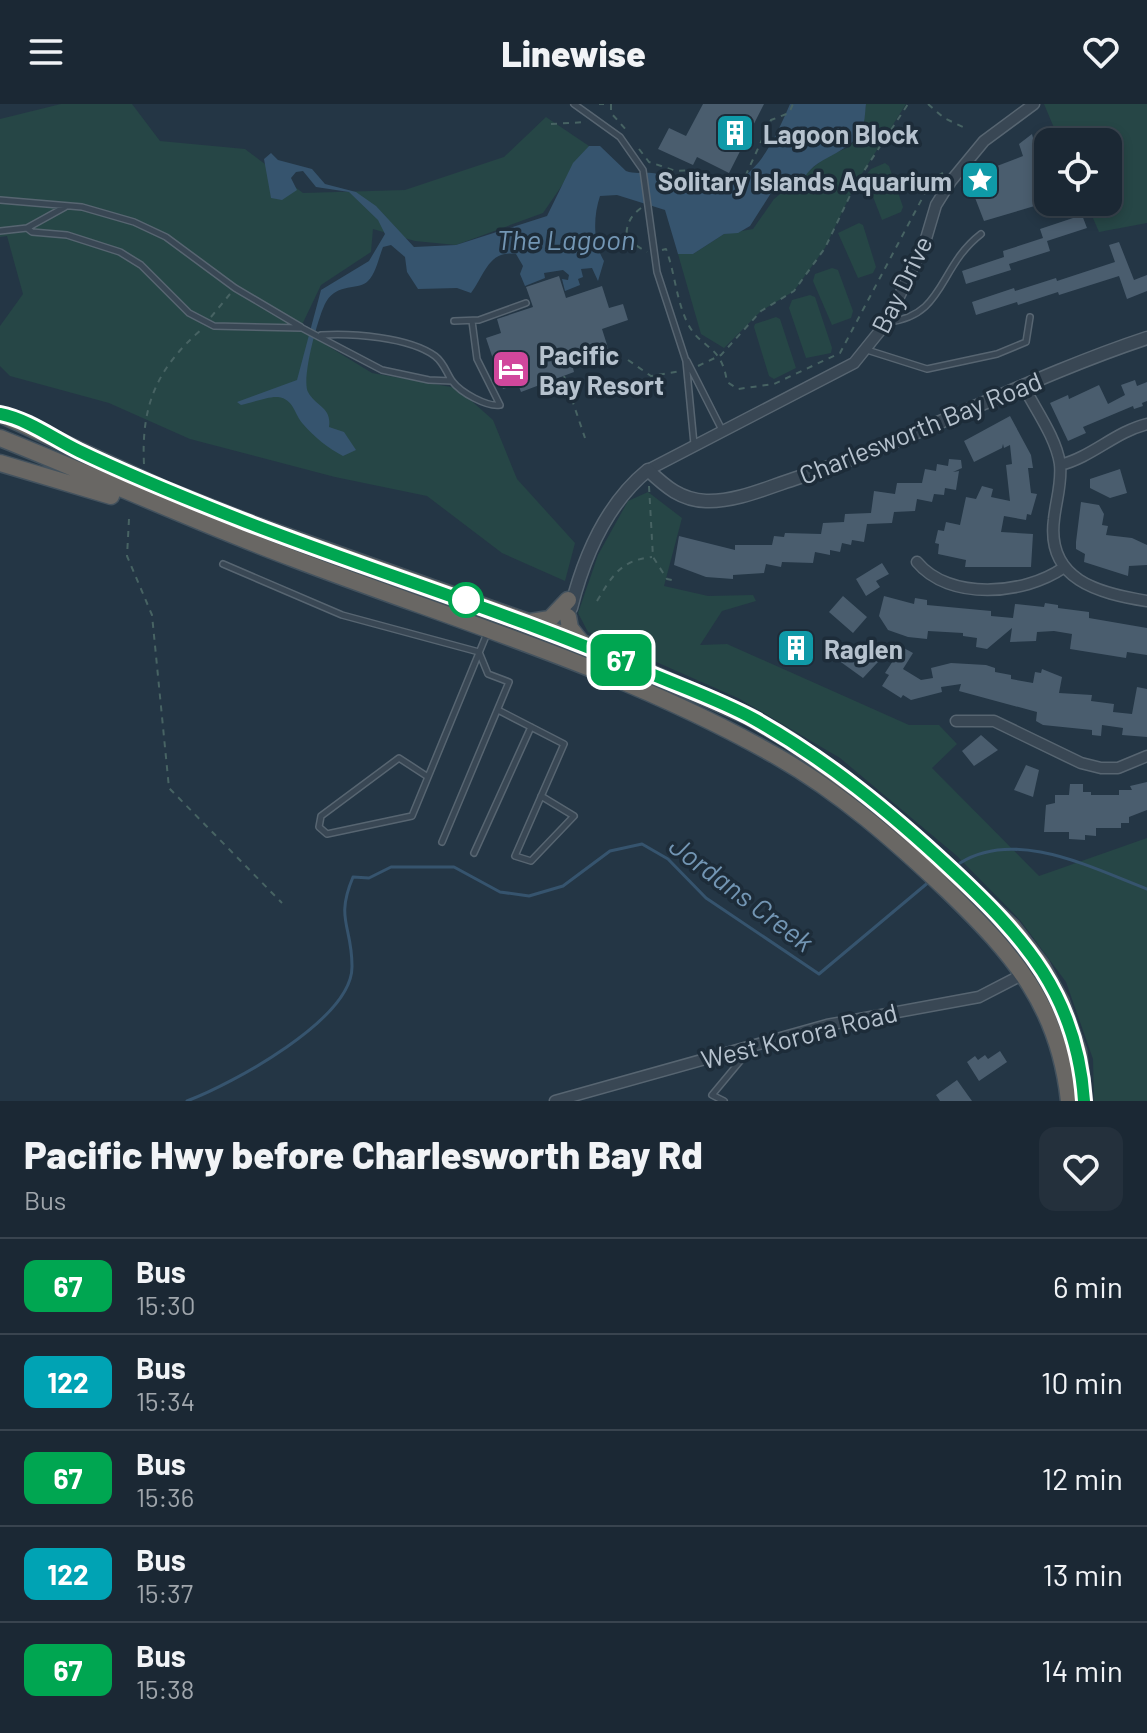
<!DOCTYPE html>
<style>
body{margin:0;font-family:Barlow,sans-serif;background:#24303c;color:#f1f3f6;height:100vh;display:flex;flex-direction:column;font-size:30px;white-space:nowrap}
*{box-sizing:border-box;margin:0}
p{font-size:26px;color:#a0a6ac}
.icon{flex:none;width:44px;height:44px;fill:none;stroke:currentColor;stroke-width:2;stroke-linecap:round;stroke-linejoin:round}
.map{position:relative;height:997px;overflow:hidden}
.side{display:flex;flex-direction:column;background:#1b2834;flex:1}
.side>*{flex:none}
.badge{padding:0 16px;border-radius:12px;font-size:28px;line-height:52px}
.controls{position:absolute;left:1034px;top:24px;display:grid;gap:16px}
.controls a{display:grid;place-items:center;width:88px;height:88px;border-radius:16px;background:#1b2834;box-shadow:0 4px 12px #0003,0 0 0 2px #39444f;font-size:40px}
.map>.badge{position:absolute;translate:-50% -50%;box-shadow:0 0 0 4px #fff}
.round{display:grid;place-items:center;flex:none;width:84px;height:84px;border-radius:16px;background:#24303c}
.headline{display:flex;align-items:center;justify-content:space-between;height:136px;padding:0 24px}
h1{font-size:38px;font-weight:800;line-height:60px}
ul{padding:0;list-style:none}
li{display:flex;align-items:center;gap:24px;height:96px;padding:0 24px;border-top:2px solid #39444f}
li div{flex:1}
li b{display:block;font-size:30px}
li em{font-style:normal}
li .badge{min-width:88px;font-weight:700;text-align:center}
header{display:flex;justify-content:space-between;align-items:center;height:104px;padding:0 24px;background:#1b2834;font-size:36px;font-weight:800}
.map>svg:first-child{display:block}
.green{fill:#264646}
.water{fill:#36546e}
.lines{fill:none;stroke-linecap:round;stroke-linejoin:round}
.stream{stroke:#36546e;stroke-width:3}
.building{fill:#4a5d6e}
.service-casing{stroke:#576571;stroke-width:8}
.minor-casing{stroke:#576571;stroke-width:13}
.tertiary-casing{stroke:#576571;stroke-width:15}
.trunk-casing{stroke:#43525e;stroke-width:19}
.path{stroke:#476363;stroke-width:2;stroke-dasharray:6 6;stroke-linecap:butt}
.service{stroke:#394754;stroke-width:5}
.minor{stroke:#394754;stroke-width:10}
.tertiary{stroke:#394754;stroke-width:12}
.trunk{stroke:#696764;stroke-width:16}
.line-casing{stroke:#fff;stroke-width:18}
.line{stroke:#00a651;stroke-width:12}
.stop-dot{fill:#fff;stroke:#00a651;stroke-width:4}
.labels{text-anchor:middle;dominant-baseline:central;stroke-width:7;stroke-linejoin:round;paint-order:stroke}
.poi-label{font-size:26px;font-weight:bold;fill:#b6c2ce;stroke:#1d2c39;text-anchor:start}
.street-label{font-size:26px;fill:#b6c2ce;stroke:#1d2c39}
.water-label{font-size:28px;font-style:italic;fill:#7396b4;stroke:#1d2c39}
</style>
<header><svg class="icon" aria-label="menu" viewBox="0 0 24 24"><path d="M4 6h16M4 12h16M4 18h16"/></svg>Linewise<svg class="icon" aria-label="heart" viewBox="0 0 24 24"><path d="M12 20l-8-8c-3-5 5-10 8-4 3-6 11-1 8 4z"/></svg></header>
<div class="map">
<svg width="1147" height="997" viewBox="0 0 1147 997">
<rect width="100%" height="100%" fill="#243645"/>
<path class="green" d="M 61,0 L 132,0 L 160,37 L 245,45 L 303,89 L 405,86 L 504,53 L 546,13 L 589,42 L 543,109 L 456,141 L 415,137 L 373,125 L 371,148 L 321,181 L 300,225 L 372,269 L 457,284 L 493,316 L 517,375 L 575,439 L 565,477 L 502,449 L 427,392 L 335,373 L 190,335 L 109,299 L 10,272 L 0,262 L 0,222 L 23,190 L 7,132 L 0,133 L 0,15 Z
M 866,0 L 906,0 L 856,79 L 825,144 L 794,187 L 761,207 L 724,244 L 701,230 L 678,150 L 693,150 L 724,130 L 753,125 L 774,95 L 826,53 L 849,43 L 862,26 Z
M 1044,0 L 1147,0 L 1147,119 L 1099,128 L 1086,98 L 1108,98 L 1108,38 L 1060,38 Z
M 885,59 L 889,62 L 903,103 L 901,108 L 882,116 L 865,72 L 871,65 Z
M 859,119 L 863,121 L 876,163 L 873,169 L 858,174 L 838,129 Z
M 832,164 L 838,166 L 853,207 L 851,214 L 832,221 L 813,177 L 815,170 Z
M 810,191 L 815,193 L 832,244 L 831,249 L 806,254 L 789,204 L 792,196 Z
M 776,213 L 780,215 L 796,264 L 774,275 L 769,272 L 754,223 L 755,220 Z
M 648,388 L 682,414 L 664,482 L 708,492 L 753,491 L 756,497 L 722,507 L 700,541 L 727,540 L 909,621 L 939,621 L 957,640 L 932,664 L 1039,772 L 1147,734 L 1147,997 L 1094,997 L 1093,955 L 1066,878 L 1020,816 L 957,752 L 840,654 L 738,594 L 588,528 L 578,509 L 598,451 L 628,397 Z"/>
<path class="water" d="M 790,0 L 866,0 C 865,8 865,18 862,25 C 850,52 812,51 802,79 L 771,89 L 750,122 L 738,129 L 724,130 L 693,150 L 678,150 L 665,106 L 617,91 L 600,92 C 593,113 593,139 604,157 L 598,177 L 592,164 L 581,165 L 583,173 L 578,175 L 580,181 L 565,187 L 562,175 L 568,176 L 569,171 L 563,166 L 544,169 L 545,174 L 525,182 L 520,170 L 523,162 L 516,150 C 489,145 484,172 471,189 L 457,184 L 418,185 L 407,168 L 405,153 L 391,141 L 383,143 C 379,153 376,169 368,177 C 358,187 338,178 326,198 C 318,212 301,276 308,288 C 316,303 332,303 329,323 L 344,328 L 356,346 L 343,352 C 329,345 313,332 303,320 C 294,310 294,295 278,293 C 269,292 251,299 241,301 L 237,298 L 297,276 L 321,186 L 369,157 L 385,130 L 378,116 L 349,88 L 316,83 L 303,67 L 296,68 L 291,74 L 297,86 L 282,96 L 271,94 L 264,55 L 271,49 L 278,56 L 312,65 L 325,80 L 356,88 L 376,102 L 414,143 L 456,141 L 547,112 L 573,59 L 589,42 L 600,42 L 626,67 C 636,71 647,67 657,70 C 738,100 759,72 790,0 Z"/>
<g class="lines">
<path class="stream" d="M 960,759 C 1016,724 1092,764 1147,785
M 187,997 C 232,980 353,915 352,862 C 352,821 335,816 353,773 L 369,774 L 391,763 L 454,763 L 500,788 L 529,792 L 563,782 L 610,747 L 642,740 L 668,755 L 706,794 L 819,870 L 930,777"/>
</g>
<path class="building" d="M 703,0 L 764,0 L 729,69 L 697,53 L 693,61 L 658,45 L 669,24 L 686,32 Z
M 1048,29 L 1052,38 L 1048,38 L 1046,47 L 1048,65 L 1037,68 L 1048,98 L 984,117 L 972,86 L 976,70 L 1023,52 L 1019,40 L 1032,30 L 1033,34 Z
M 1082,111 L 1087,124 L 1047,137 L 1050,147 L 1009,160 L 1011,166 L 966,180 L 962,167 L 1004,153 L 1003,147 L 1043,134 L 1040,125 Z
M 1119,138 L 1134,176 L 1147,171 L 1147,187 L 1127,195 L 1119,172 L 1059,191 L 1058,188 L 1018,201 L 1017,198 L 976,211 L 972,198 L 1014,184 L 1015,187 L 1056,174 L 1057,177 L 1115,158 L 1109,141 Z
M 559,172 L 566,194 L 602,182 L 609,204 L 623,200 L 628,216 L 602,225 L 609,247 L 572,260 L 574,268 L 521,288 L 518,280 L 503,285 L 486,234 L 501,229 L 497,215 L 533,203 L 526,183 Z
M 1135,276 L 1137,282 L 1147,278 L 1147,297 L 1142,299 L 1143,302 L 1134,305 L 1133,302 L 1083,323 L 1086,329 L 1068,337 L 1050,299 L 1068,291 L 1069,295 L 1099,281 L 1108,300 L 1125,291 L 1121,281 Z
M 1010,312 L 1031,351 L 1033,364 L 1028,364 L 1031,389 L 1037,390 L 1031,411 L 1027,410 L 1026,416 L 1004,412 L 1001,428 L 1033,430 L 1031,463 L 965,463 L 966,456 L 938,450 L 939,440 L 935,439 L 938,426 L 944,427 L 946,418 L 960,421 L 966,393 L 976,395 L 982,382 L 993,385 L 991,393 L 1010,397 L 1006,361 L 1012,360 L 1010,341 L 1004,344 L 1003,340 L 1002,344 L 974,358 L 964,337 Z
M 949,355 L 961,356 L 962,364 L 953,368 L 959,367 L 956,386 L 945,384 L 944,391 L 934,390 L 932,398 L 917,395 L 915,407 L 894,408 L 892,419 L 867,420 L 864,438 L 852,436 L 851,441 L 842,439 L 840,448 L 830,446 L 830,451 L 815,448 L 813,459 L 782,458 L 781,463 L 766,460 L 764,469 L 733,471 L 733,475 L 706,473 L 674,461 L 679,432 L 735,446 L 735,441 L 772,441 L 774,432 L 784,433 L 785,429 L 821,430 L 823,419 L 844,418 L 845,410 L 871,409 L 874,387 L 895,390 L 897,379 L 922,379 L 925,365 L 936,367 L 937,360 L 948,362 Z
M 1120,365 L 1127,389 L 1110,394 L 1090,384 L 1090,375 Z
M 1081,398 L 1099,401 L 1104,410 L 1102,421 L 1108,422 L 1106,431 L 1132,434 L 1147,441 L 1147,461 L 1129,462 L 1128,472 L 1084,458 L 1085,450 L 1076,445 L 1076,438 Z
M 882,459 L 889,470 L 876,477 L 880,483 L 866,492 L 856,475 Z
M 843,492 L 867,513 L 853,529 L 829,508 Z
M 884,492 L 914,500 L 915,494 L 927,496 L 927,501 L 991,507 L 991,512 L 1013,514 L 1015,500 L 1044,503 L 1045,499 L 1058,501 L 1058,504 L 1089,508 L 1089,514 L 1147,524 L 1147,551 L 1127,548 L 1126,554 L 1070,545 L 1072,530 L 1054,527 L 1037,528 L 1036,537 L 1010,538 L 1012,524 L 987,545 L 976,543 L 977,534 L 963,532 L 963,529 L 928,527 L 927,535 L 908,533 L 888,526 L 879,512 Z
M 791,529 L 810,538 L 802,560 L 781,550 Z
M 847,540 L 878,558 L 863,574 L 838,556 Z
M 902,543 L 913,549 L 903,565 L 921,576 L 933,574 L 931,564 L 951,559 L 986,561 L 995,564 L 995,568 L 1011,571 L 1011,575 L 1033,579 L 1035,568 L 1041,569 L 1042,565 L 1062,573 L 1059,589 L 1092,591 L 1091,597 L 1114,600 L 1113,608 L 1132,610 L 1137,583 L 1147,585 L 1147,633 L 1122,631 L 1123,624 L 1102,621 L 1101,632 L 1092,631 L 1092,626 L 1043,621 L 1036,617 L 1037,608 L 959,587 L 961,580 L 941,583 L 942,588 L 911,596 L 903,591 L 901,594 L 882,582 L 889,571 L 885,569 Z
M 981,631 L 998,646 L 974,662 L 962,647 Z
M 1026,661 L 1039,666 L 1033,693 L 1014,686 Z
M 1147,678 L 1147,706 L 1129,713 L 1129,719 L 1121,719 L 1121,724 L 1096,724 L 1096,732 L 1085,731 L 1085,736 L 1069,735 L 1069,728 L 1044,728 L 1046,701 L 1055,699 L 1055,691 L 1069,691 L 1070,680 L 1083,680 L 1083,688 L 1091,688 L 1091,691 L 1119,691 L 1119,686 L 1132,686 L 1130,682 Z
M 1000,947 L 1007,958 L 979,977 L 967,958 L 975,952 L 978,956 L 985,951 L 988,955 Z
M 957,976 L 972,997 L 940,997 L 936,991 Z"/>
<g class="lines">
<defs>
<path id="service" d="M 574,0 L 620,33 L 643,66 L 657,168 L 686,257 L 694,340
M 0,96 L 82,103 L 134,118 L 166,133 L 235,184 L 301,223
M 27,124 L 32,128 L 67,131 L 120,148 L 141,161 L 189,209 L 214,222 L 302,224 L 382,266 L 429,276 L 452,277
M 0,127 L 27,124 L 65,103
M 454,217 L 479,216 L 526,199
M 888,218 C 945,212 938,163 981,130
M 321,231 C 351,229 409,233 435,252 C 444,259 446,268 452,277 C 461,289 487,303 500,301 L 477,255 L 472,217
M 867,246 L 927,265 L 997,250 L 1026,238 L 1030,213
M 687,257 L 722,326
M 223,460 L 342,511 L 479,548 L 488,570 L 509,578 L 442,738
M 498,606 L 564,640 L 515,752 L 531,757 L 574,712 L 541,692
M 428,673 L 399,654 L 321,712 L 319,723 L 327,730 L 412,712 L 488,527
M 474,749 L 531,623
M 724,997 L 712,991 L 751,944"/>
<path id="minor" d="M 1023,281 C 1035,305 1056,333 1060,360 C 1062,380 1056,396 1054,415 C 1046,476 1098,489 1147,497
M 1060,361 C 1092,353 1115,328 1147,320
M 648,366 L 854,259 L 887,218 L 925,138 L 936,101 L 951,77 L 984,37 L 1034,0
M 917,458 C 949,497 1024,491 1063,464
M 956,617 L 994,617 L 1081,659 L 1101,664 L 1118,664 L 1147,652
M 555,997 L 827,921 L 979,893 L 1041,861"/>
<path id="tertiary" d="M 571,504 C 584,452 606,400 648,366 C 666,383 681,396 706,397 C 736,398 766,384 794,375 C 915,336 1026,274 1147,234"/>
<path id="trunk" d="M 0,310 L 161,384 L 247,418 L 562,530 L 750,613 L 789,636 L 878,701 L 1012,823 L 1041,861 L 1061,898 L 1078,947 L 1084,997
M 0,334 C 98,373 193,417 292,454 C 454,516 626,566 778,653 C 841,689 895,737 948,787 C 1014,851 1059,902 1069,997
M 0,359 L 111,392
M 568,513 L 570,524 L 581,538
M 530,518 L 550,515 L 568,496"/>
</defs>
<use href="#service" class="service-casing"/>
<use href="#minor" class="minor-casing"/>
<use href="#tertiary" class="tertiary-casing"/>
<use href="#trunk" class="trunk-casing"/>
<path class="path" d="M 599,0 L 604,0
M 611,0 L 611,9 L 628,28
M 928,0 L 944,14 L 965,24
M 551,20 L 587,18
M 639,45 L 649,58 L 676,67 L 696,66 L 731,80 L 744,75 L 771,16 L 789,9 L 793,0
M 961,82 L 970,84
M 641,104 C 630,112 625,122 627,136 L 647,148
M 662,146 L 666,145 C 675,169 676,195 687,218 C 701,247 721,238 727,278 L 738,285 L 774,280 L 840,249 L 933,74 L 943,69
M 211,213 L 230,190
M 628,256 L 651,272 L 681,267
M 698,262 L 721,251 L 761,207 L 794,187 L 825,144 L 856,79 L 908,0
M 564,272 L 585,334
M 144,360 C 141,301 157,264 202,225
M 649,382 L 653,453 L 667,475 L 672,476
M 129,415 L 127,452 L 152,511 L 169,684 L 282,799
M 597,497 C 612,472 621,456 652,453"/>
<use href="#service" class="service"/>
<use href="#minor" class="minor"/>
<use href="#tertiary" class="tertiary"/>
<use href="#trunk" class="trunk"/>
</g>
<g class="lines">
<defs>
<path id="line" d="M 0,310 C 27,315 54,335 79,347 C 133,373 190,396 246,418 C 380,470 517,511 649,569 C 684,584 721,597 754,615 C 827,656 890,708 951,765 C 1025,834 1077,892 1084,997"/>
</defs>
<use href="#line" class="line-casing"/>
<use href="#line" class="line"/>
</g>
<defs>
<symbol id="building-square" viewBox="-11 -11 22 22"><rect x="-9" y="-9" width="18" height="18" rx="4" fill="#0f9aa8" stroke="#1d2c39"/><path d="M-4-6H4V6H1V3H-1V6H-4ZM-2.5-4.3h1.7v1.8h-1.7ZM.8-4.3h1.7v1.8H.8ZM-2.5-1h1.7V.8h-1.7ZM.8-1h1.7V.8H.8Z" fill="#fff"/></symbol>
<symbol id="sight-square" viewBox="-11 -11 22 22"><rect x="-9" y="-9" width="18" height="18" rx="4" fill="#0f9aa8" stroke="#1d2c39"/><path d="M0-6L1.8-2.2L6-1.7L2.9 1.2L3.7 5.4L0 3.3L-3.7 5.4L-2.9 1.2L-6-1.7L-1.8-2.2Z" fill="#fff"/></symbol>
<symbol id="hotel-square" viewBox="-11 -11 22 22"><rect x="-9" y="-9" width="18" height="18" rx="4" fill="#d1479c" stroke="#1d2c39"/><path d="M-6-4.5h1.5V1H6V5H4.5V3h-9V5H-6ZM-4 0a1.8 1.8 0 1 1 3.6 0ZM.5 0V-2.5h3Q6-2.5 6 0Z" fill="#fff"/></symbol>
</defs>
<g fill-rule="evenodd">
<use href="#building-square" x="713" y="7" width="44" height="44"/>
<use href="#sight-square" x="958" y="54" width="44" height="44"/>
<use href="#hotel-square" x="489" y="243" width="44" height="44"/>
<use href="#building-square" x="774" y="522" width="44" height="44"/>
</g>
<circle class="stop-dot" cx="466" cy="496" r="16"/>
<g class="labels">
<g class="poi-label">
<text x="763" y="29">Lagoon Block</text>
<text x="952" y="76" text-anchor="end">Solitary Islands Aquarium</text>
<text x="539" y="250">Pacific<tspan x="539" dy="30">Bay Resort</tspan></text>
<text x="824" y="544">Raglen</text>
</g>
<g class="street-label">
<text transform="translate(901 180) rotate(-64)">Bay Drive</text>
<text transform="translate(920 323) rotate(-22)">Charlesworth Bay Road</text>
<text transform="translate(799 931) rotate(-14)">West Korora Road</text>
</g>
<g class="water-label">
<text x="566" y="135">The Lagoon</text>
<text transform="translate(742 789) rotate(37)">Jordans Creek</text>
</g>
</g>
</svg>
<div class="controls">
<a><svg class="icon" aria-label="locate" viewBox="0 0 24 24"><circle cx="12" cy="12" r="6"/><path d="M12 2v4M12 18v4M2 12h4M18 12h4"/></svg></a>
</div>
<b class="badge" style="left:621px;top:556px;background:#00a651;color:#fff">67</b>
</div>
<section class="side">
<div class="headline"><div><h1>Pacific Hwy before Charlesworth Bay Rd</h1><p>Bus</p></div><a class="round"><svg class="icon" aria-label="heart" viewBox="0 0 24 24"><path d="M12 20l-8-8c-3-5 5-10 8-4 3-6 11-1 8 4z"/></svg></a></div>
<ul>
<li><span class="badge" style="background:#00a651;color:#fff">67</span><div><b>Bus</b><p>15:30</p></div><em>6 min</em></li>
<li><span class="badge" style="background:#00a3b4;color:#fff">122</span><div><b>Bus</b><p>15:34</p></div><em>10 min</em></li>
<li><span class="badge" style="background:#00a651;color:#fff">67</span><div><b>Bus</b><p>15:36</p></div><em>12 min</em></li>
<li><span class="badge" style="background:#00a3b4;color:#fff">122</span><div><b>Bus</b><p>15:37</p></div><em>13 min</em></li>
<li><span class="badge" style="background:#00a651;color:#fff">67</span><div><b>Bus</b><p>15:38</p></div><em>14 min</em></li>
</ul>
</section>
